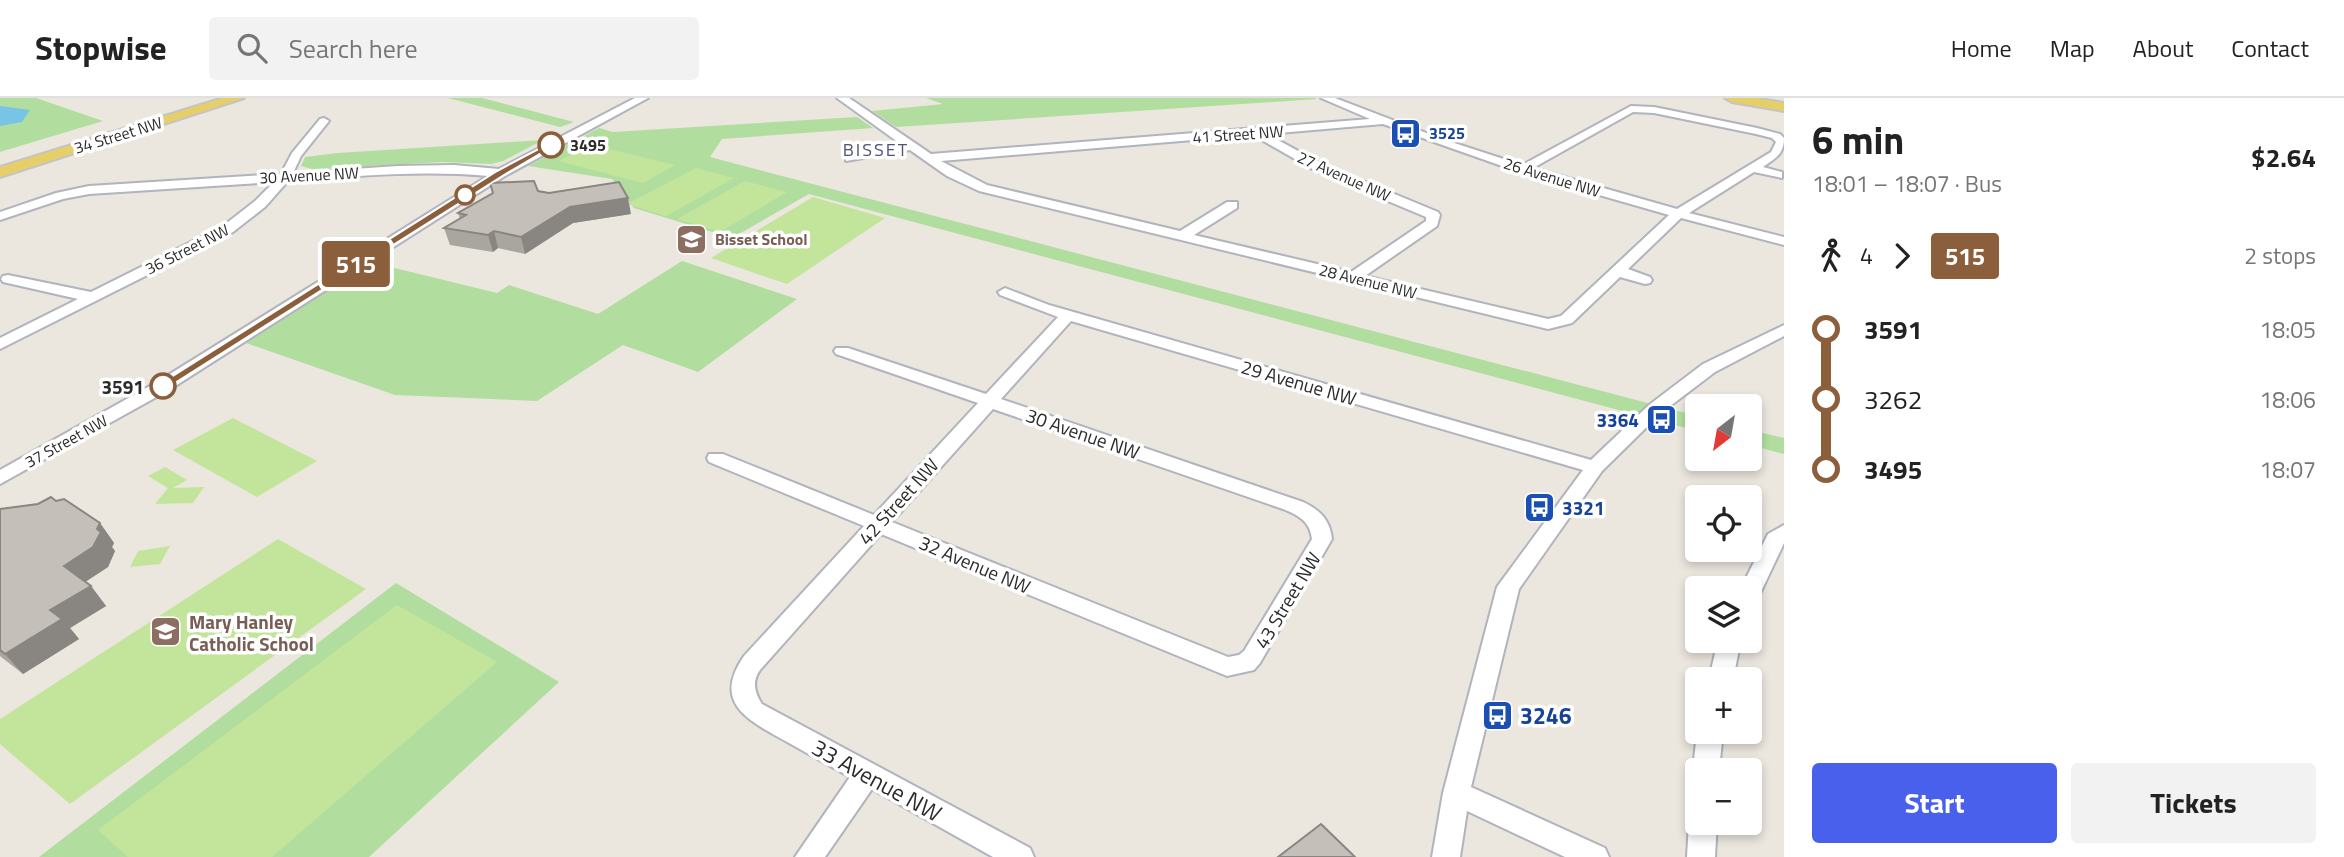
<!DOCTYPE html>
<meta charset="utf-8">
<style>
body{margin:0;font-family:"Titillium Web",sans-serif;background:#f2f2f2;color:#222;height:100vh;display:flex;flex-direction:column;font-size:26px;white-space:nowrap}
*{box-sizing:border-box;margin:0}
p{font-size:23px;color:#767676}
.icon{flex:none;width:38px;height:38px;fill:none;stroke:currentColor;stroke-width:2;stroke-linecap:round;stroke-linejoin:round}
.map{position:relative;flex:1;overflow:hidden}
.side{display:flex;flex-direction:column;background:#fff;width:560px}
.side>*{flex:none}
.badge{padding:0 14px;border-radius:5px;font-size:24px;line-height:46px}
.needle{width:46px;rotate:211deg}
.controls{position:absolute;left:1685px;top:296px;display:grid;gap:14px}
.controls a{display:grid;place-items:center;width:77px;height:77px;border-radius:7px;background:#fff;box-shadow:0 4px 10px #0003;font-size:35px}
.map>.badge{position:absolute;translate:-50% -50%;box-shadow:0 0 0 4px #fff}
.legs{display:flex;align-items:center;gap:10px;height:77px;padding:0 28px;font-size:23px}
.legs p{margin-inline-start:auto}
.head{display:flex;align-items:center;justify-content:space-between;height:119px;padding:0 28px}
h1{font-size:38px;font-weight:700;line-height:52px}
.action{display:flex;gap:14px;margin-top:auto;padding:14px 28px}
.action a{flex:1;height:80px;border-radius:7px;background:#4960ed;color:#fff;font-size:28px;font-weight:700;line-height:80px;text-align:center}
.action a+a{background:#f2f2f2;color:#222}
ul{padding:0 28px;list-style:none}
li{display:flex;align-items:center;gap:24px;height:70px;font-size:26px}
li i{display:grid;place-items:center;width:10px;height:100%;margin:0 9px;background:currentColor}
li i::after{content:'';width:18px;height:18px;margin:-9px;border:5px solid;border-radius:50%;background:#fff}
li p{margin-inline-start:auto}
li:first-child i{background:linear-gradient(#0000 50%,currentColor 0)}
li:last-child i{background:linear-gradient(currentColor 50%,#0000 0)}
header{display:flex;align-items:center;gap:42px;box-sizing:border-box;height:98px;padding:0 35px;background:#fff;border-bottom:2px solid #e0e0e0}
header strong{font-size:33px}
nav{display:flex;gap:38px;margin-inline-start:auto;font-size:24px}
.search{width:490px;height:63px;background:#f2f2f2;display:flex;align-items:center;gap:18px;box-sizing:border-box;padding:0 24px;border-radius:7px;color:#767676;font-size:26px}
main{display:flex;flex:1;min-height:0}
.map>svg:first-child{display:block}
.green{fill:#b1de9e}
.pitch{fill:#c2e59b}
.water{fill:#78c4e6}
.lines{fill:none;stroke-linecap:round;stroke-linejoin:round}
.minor-casing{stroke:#b1b3bd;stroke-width:4}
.major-casing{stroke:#c4c4c4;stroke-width:4}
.minor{fill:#fff;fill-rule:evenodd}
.major{fill:#e7cf68;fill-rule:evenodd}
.wall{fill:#a9a59f}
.shaded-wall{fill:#898682}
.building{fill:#c4c0b9;stroke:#898682;stroke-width:2}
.line-1{fill:#8b5e3c;stroke:#fff;stroke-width:2}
.stop-1-dot{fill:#fff;stroke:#8b5e3c;stroke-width:3.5}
.labels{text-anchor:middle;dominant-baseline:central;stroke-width:7;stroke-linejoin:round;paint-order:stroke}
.far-transit-label{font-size:16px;font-weight:bold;fill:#164399;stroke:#fff;text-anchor:start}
.far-street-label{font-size:16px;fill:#2b2b2b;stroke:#fff}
.far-stop-label{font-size:16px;font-weight:bold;fill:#2b2b2b;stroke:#fff;text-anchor:start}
.far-education-label{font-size:16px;font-weight:bold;fill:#785e54;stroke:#fff;text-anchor:start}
.far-neighbourhood-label{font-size:18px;letter-spacing:2px;fill:#4e5478;stroke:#fff}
.street-label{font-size:19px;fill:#2b2b2b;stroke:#fff}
.stop-label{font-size:19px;font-weight:bold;fill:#2b2b2b;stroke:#fff;text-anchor:end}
.transit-label{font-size:19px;font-weight:bold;fill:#164399;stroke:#fff;text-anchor:end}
.education-label{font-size:19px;font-weight:bold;fill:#785e54;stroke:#fff;text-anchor:start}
.near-transit-label{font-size:23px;font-weight:bold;fill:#164399;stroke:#fff;text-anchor:start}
.near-street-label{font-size:23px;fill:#2b2b2b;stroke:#fff}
</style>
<header>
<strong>Stopwise</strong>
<div class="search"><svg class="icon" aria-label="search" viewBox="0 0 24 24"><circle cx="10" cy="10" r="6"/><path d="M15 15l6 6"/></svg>Search here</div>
<nav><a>Home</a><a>Map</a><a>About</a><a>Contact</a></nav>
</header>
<main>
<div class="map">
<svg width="1784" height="759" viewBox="0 0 1784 759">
<rect width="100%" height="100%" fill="#ebe6de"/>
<path class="green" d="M 0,0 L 36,0 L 103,23 L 0,54 Z
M 448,0 L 482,0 L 574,24 L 560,29 Z
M 926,0 L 1314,0 L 1317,1 L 896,29 L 872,13 L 943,6 Z
M 857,19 L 873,30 L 722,41 L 710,59 L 1697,318 L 1697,333 L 809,96 L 732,140 L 634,110 L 612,81 L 528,68 L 599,30 L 613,34 Z
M 543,42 L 503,63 L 491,66 L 442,64 L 312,71 L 301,68 L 305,59 L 338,55 Z
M 682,163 L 797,201 L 698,274 L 623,247 L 537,303 L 395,297 L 246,245 L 370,164 L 497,195 L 509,187 L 598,216 Z
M 1750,332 L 1784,340 L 1784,356 L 1750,347 Z
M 396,485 L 559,584 L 369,759 L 39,759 Z"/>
<path class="pitch" d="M 592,47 L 675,67 L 643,85 L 558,63 Z
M 696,70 L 734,80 L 666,118 L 627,106 Z
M 745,83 L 787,94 L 720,134 L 677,121 Z
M 813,99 L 885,120 L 787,186 L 711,160 Z
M 233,320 L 317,363 L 257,399 L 173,352 Z
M 165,369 L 187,382 L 173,390 L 204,389 L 193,405 L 155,406 L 168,390 L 148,378 Z
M 278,441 L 366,491 L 70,706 L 0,646 L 0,621 Z
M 170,448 L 160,466 L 130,469 L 138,453 Z
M 397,507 L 497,564 L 272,759 L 128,759 L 98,732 Z"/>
<path class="water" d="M 0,8 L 30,12 L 22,24 L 0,28 Z"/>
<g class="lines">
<defs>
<path id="minor" d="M 635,0 L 648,0 L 505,78 L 169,292 L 0,386 L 0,372 L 157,284 L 488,78 C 422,72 355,78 288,83 L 265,109 L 233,134 L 0,251 L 0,240 L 78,201 L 3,184 L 1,181 L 3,178 L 8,177 L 91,194 L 223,128 L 255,103 L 274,84 L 89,96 L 63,101 L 0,122 L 0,114 L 56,95 L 89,88 L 281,76 L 292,55 L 320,21 L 324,20 L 329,23 L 301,58 L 293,75 L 398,68 L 454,67 L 499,71 Z
M 837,0 L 849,0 L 931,56 L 1370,21 L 1321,0 L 1335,0 L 1442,41 L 1522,67 L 1631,8 L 1654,9 L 1757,30 L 1780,36 L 1784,40 C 1784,56 1776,60 1763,69 L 1782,74 L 1782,80 L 1754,74 L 1689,115 L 1784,139 L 1784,147 L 1681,120 L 1628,171 L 1650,179 L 1652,182 L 1650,185 L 1645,186 L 1620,179 L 1572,225 L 1548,231 L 979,93 L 947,78 L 910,52 L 846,63 L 846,59 L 902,47 ZM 1633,14 L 1654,15 L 1756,36 L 1772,40 L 1776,44 L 1771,54 L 1677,111 L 1533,70 ZM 1383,26 L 1519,74 L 1669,117 L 1561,218 L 1548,221 L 1365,178 L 1437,128 L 1440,117 L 1438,114 L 1322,66 L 1267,36 ZM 1253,37 L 1314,72 L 1426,119 L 1426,123 L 1351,174 L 1194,137 L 1237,110 L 1237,104 L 1227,104 L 1180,133 L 987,87 L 941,63 Z
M 1005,190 L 1049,207 L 1591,362 L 1649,307 L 1703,266 L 1784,227 L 1784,238 L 1715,274 L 1661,315 L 1602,373 L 1519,491 L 1471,689 L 1605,750 L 1609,759 L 1565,759 L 1467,713 L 1460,759 L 1432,759 L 1443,695 L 1497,489 L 1583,372 L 1071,223 L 1001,301 L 1303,404 C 1320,412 1330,422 1332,441 L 1260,565 L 1254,572 L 1227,578 L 881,436 L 760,572 C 752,583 754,594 762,606 L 1030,750 L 1034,759 L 993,759 L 872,691 L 825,759 L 795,759 L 850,679 C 830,668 809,656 789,645 C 752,624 710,607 744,558 L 864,428 L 709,364 L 707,360 L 709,356 L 723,356 L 874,417 L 978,305 L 836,256 L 834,253 L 836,250 L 848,250 L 986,296 L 1058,219 L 1000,197 L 998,194 ZM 993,311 L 1283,411 C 1298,417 1310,423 1312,441 L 1244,553 L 1239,557 L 1228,559 L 892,424 Z
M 1784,427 L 1784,445 L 1758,500 L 1750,502 L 1750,490 L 1741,490 L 1768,436 Z
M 1718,542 L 1741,542 L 1733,581 L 1709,581 Z
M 1697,634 L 1723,634 L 1719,672 L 1698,672 L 1698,680 L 1693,672 Z
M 1698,714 L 1698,724 L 1717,724 L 1715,759 L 1687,759 L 1689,724 L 1693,715 Z"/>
<path id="major" d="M 223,0 L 244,0 L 0,79 L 0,69 Z
M 1725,0 L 1755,0 L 1784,5 L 1784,13 L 1732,4 Z"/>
</defs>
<use href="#minor" class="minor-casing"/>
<use href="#major" class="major-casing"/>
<use href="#minor" class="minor"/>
<use href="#major" class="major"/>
</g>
<path class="wall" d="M 538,93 L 631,116 L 573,125 L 525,156 L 498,150 L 493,154 L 450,147 L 444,130 L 460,121 L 458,115 Z
M 56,403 L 100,425 L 114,445 L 112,449 L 115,453 L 108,469 L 85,484 L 91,488 L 106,508 L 70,530 L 79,541 L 23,576 L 0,558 L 0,411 Z"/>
<path class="shaded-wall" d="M 628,100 L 631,116 L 573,125 L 525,156 L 521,139 L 570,109 Z
M 494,133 L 498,150 L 493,154 L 488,137 Z
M 100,425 L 114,445 L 112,449 L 115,453 L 108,469 L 79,488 L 64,468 L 97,431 Z
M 91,488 L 106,508 L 70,530 L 79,541 L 23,576 L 5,556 L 50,512 Z"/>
<path class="building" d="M 534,83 L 538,93 L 549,95 L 619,84 L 628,100 L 570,109 L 521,139 L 494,133 L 488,137 L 444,130 L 466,117 L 458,115 L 493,95 L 490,85 Z
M 51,399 L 56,403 L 64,401 L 100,425 L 97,431 L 101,434 L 93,449 L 64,468 L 91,488 L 50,512 L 62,521 L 5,556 L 0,552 L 0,411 L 38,406 Z
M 1321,726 L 1355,759 L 1278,759 Z"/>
<path class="line-1" d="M 548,46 L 555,47 L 504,77 L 167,290 L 157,288 L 497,73 Z"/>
<defs>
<symbol id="bus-square" viewBox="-11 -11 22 22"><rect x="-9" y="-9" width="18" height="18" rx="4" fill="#1a4fb4" stroke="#fff"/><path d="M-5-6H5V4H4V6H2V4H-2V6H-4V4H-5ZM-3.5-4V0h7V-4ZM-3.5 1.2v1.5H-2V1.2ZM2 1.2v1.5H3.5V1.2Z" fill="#fff"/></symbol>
<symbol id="school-square" viewBox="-11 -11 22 22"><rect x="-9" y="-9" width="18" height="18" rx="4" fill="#8d6e63" stroke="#fff"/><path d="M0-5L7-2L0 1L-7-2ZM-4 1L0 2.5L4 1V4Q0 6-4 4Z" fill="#fff"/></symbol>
</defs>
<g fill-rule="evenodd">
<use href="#bus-square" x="1388" y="18" width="35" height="35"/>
<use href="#school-square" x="674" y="124" width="35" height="35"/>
<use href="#bus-square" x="1644" y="304" width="35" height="35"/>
<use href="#bus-square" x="1522" y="392" width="35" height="35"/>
<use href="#school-square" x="148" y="516" width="35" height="35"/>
<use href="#bus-square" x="1480" y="600" width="35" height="35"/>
</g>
<g class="stop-1-dot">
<circle cx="551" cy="47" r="12"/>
<circle cx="465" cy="97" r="9"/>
<circle cx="163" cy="288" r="12"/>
</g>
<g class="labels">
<g class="far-transit-label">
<text x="1429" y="35">3525</text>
</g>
<g class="far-street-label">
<text transform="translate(1238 36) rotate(-4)">41 Street NW</text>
<text transform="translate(118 37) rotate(-17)">34 Street NW</text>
<text transform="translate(309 77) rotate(-3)">30 Avenue NW</text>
<text transform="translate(1344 78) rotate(24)">27 Avenue NW</text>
<text transform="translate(1552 79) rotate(17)">26 Avenue NW</text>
<text transform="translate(187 151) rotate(-27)">36 Street NW</text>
<text transform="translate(1368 183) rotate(14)">28 Avenue NW</text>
<text transform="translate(66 343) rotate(-29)">37 Street NW</text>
</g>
<g class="far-stop-label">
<text x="570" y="47">3495</text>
</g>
<g class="far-education-label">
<text x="715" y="141">Bisset School</text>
</g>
<g class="far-neighbourhood-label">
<text x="876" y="51">BISSET</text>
</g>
<g class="street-label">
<text transform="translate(1299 284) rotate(16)">29 Avenue NW</text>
<text transform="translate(1083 335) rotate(19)">30 Avenue NW</text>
<text transform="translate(898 403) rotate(-48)">42 Street NW</text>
<text transform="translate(975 466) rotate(23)">32 Avenue NW</text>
<text transform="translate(1287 502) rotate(-59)">43 Street NW</text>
</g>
<g class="stop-label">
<text x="144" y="288">3591</text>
</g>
<g class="transit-label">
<text x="1639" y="321">3364</text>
<text x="1562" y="409" text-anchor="start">3321</text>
</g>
<g class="education-label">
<text x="189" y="523">Mary Hanley<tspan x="189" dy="22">Catholic School</tspan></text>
</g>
<g class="near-transit-label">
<text x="1520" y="617">3246</text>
</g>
<g class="near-street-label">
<text transform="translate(877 682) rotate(29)">33 Avenue NW</text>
</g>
</g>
</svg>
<div class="controls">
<a><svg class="needle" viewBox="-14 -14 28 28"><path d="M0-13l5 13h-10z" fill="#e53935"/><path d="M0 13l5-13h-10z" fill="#767676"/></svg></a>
<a><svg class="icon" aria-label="locate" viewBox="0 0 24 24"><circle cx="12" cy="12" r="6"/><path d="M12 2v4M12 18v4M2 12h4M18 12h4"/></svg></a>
<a><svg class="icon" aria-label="layers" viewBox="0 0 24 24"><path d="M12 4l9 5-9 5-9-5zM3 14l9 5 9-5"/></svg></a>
<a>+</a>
<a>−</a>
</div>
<b class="badge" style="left:356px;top:166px;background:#8b5e3c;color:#fff">515</b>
</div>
<section class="side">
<div class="head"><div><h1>6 min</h1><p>18:01 – 18:07 · Bus</p></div><b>$2.64</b></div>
<div class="legs"><svg class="icon" aria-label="walk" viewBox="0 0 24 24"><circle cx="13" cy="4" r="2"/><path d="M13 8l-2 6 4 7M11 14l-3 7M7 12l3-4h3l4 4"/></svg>4<svg class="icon" aria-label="forward" viewBox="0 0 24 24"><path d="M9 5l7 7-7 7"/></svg><b class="badge" style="background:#8b5e3c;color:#fff">515</b><p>2 stops</p></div>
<ul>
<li><i style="color:#8b5e3c"></i><b>3591</b><p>18:05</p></li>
<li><i style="color:#8b5e3c"></i><span>3262</span><p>18:06</p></li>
<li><i style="color:#8b5e3c"></i><b>3495</b><p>18:07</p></li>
</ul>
<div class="action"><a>Start</a><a>Tickets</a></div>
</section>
</main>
